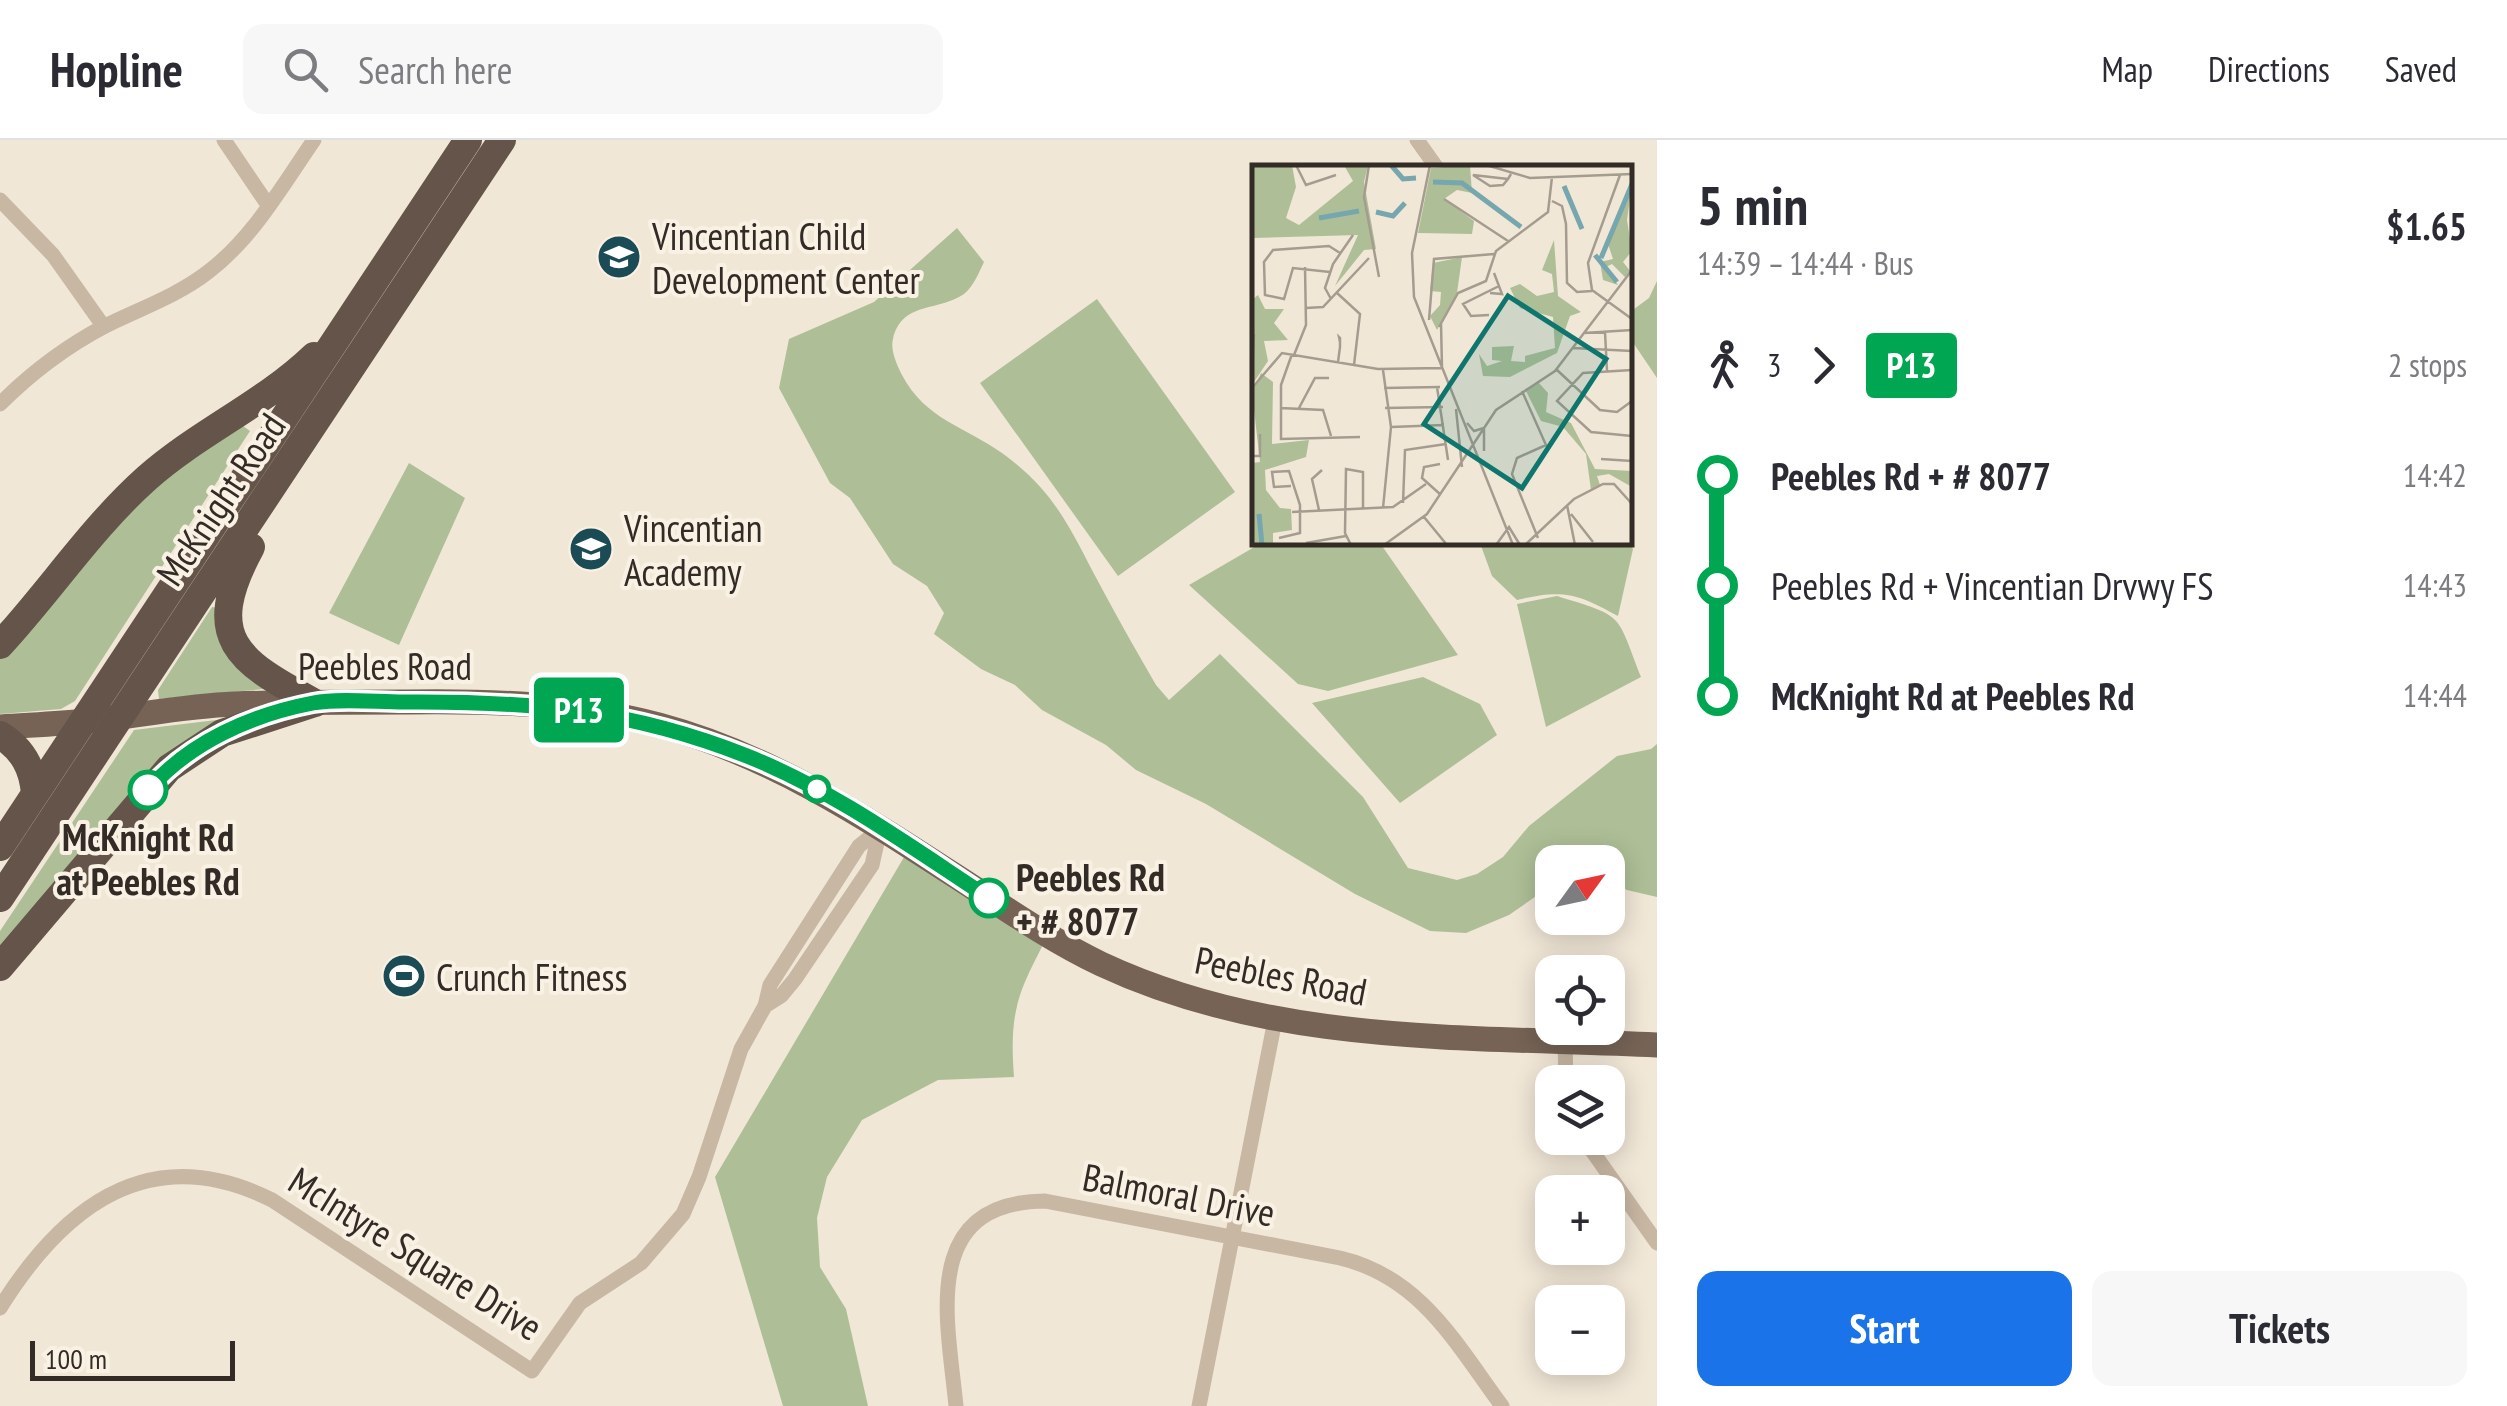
<!DOCTYPE html>
<meta charset="utf-8">
<style>
body{margin:0;font-family:"PT Sans Narrow",sans-serif;background:#f7f7f7;color:#2b2b33;height:100vh;display:flex;flex-direction:column;font-size:38px;white-space:nowrap}
*{box-sizing:border-box;margin:0}
p{font-size:32px;color:#7c7c81}
.icon{flex:none;width:55px;height:55px;fill:none;stroke:currentColor;stroke-width:2;stroke-linecap:round;stroke-linejoin:round}
.map{position:relative;flex:1;overflow:hidden}
.side{display:flex;flex-direction:column;background:#fff;width:850px}
.side>*{flex:none}
.badge{padding:0 20px;border-radius:8px;font-size:35px;line-height:65px}
.needle{width:65px;rotate:57deg}
.tools{position:absolute;left:1535px;top:705px;display:grid;gap:20px}
.tools a{display:grid;place-items:center;width:90px;height:90px;border-radius:20px;background:#fff;box-shadow:0 5px 25px #0003;font-size:50px}
.scale{position:absolute;left:30px;bottom:25px;width:205px;box-sizing:border-box;padding-left:10px;border:5px solid #332b25;border-top:0;font-size:28px;line-height:35px;white-space:nowrap;color:#332b25;-webkit-text-stroke:8px #f9f1e3;paint-order:stroke}
.map>.badge{position:absolute;translate:-50% -50%;box-shadow:0 0 0 5px #fff}
.legs{display:flex;align-items:center;gap:15px;height:110px;padding:0 40px;font-size:32px}
.legs p{margin-inline-start:auto}
.head{display:flex;align-items:center;justify-content:space-between;height:170px;padding:0 40px}
h1{font-size:55px;font-weight:700;line-height:75px}
.cta{display:flex;gap:20px;margin-top:auto;padding:20px 40px}
.cta a{flex:1;height:115px;border-radius:20px;background:#1a73e8;color:#fff;font-size:40px;font-weight:700;line-height:115px;text-align:center}
.cta a+a{background:#f7f7f7;color:#2b2b33}
ul{padding:0 40px;list-style:none}
li{display:flex;align-items:center;gap:35px;height:110px;font-size:38px}
li i{display:grid;place-items:center;width:15px;height:100%;margin:0 12px;background:currentColor}
li i::after{content:'';width:25px;height:25px;margin:-12px;border:8px solid;border-radius:50%;background:#fff}
li p{margin-inline-start:auto}
li:first-child i{background:linear-gradient(#0000 50%,currentColor 0)}
li:last-child i{background:linear-gradient(currentColor 50%,#0000 0)}
header{display:flex;align-items:center;gap:60px;box-sizing:border-box;height:140px;padding:0 50px;background:#fff;border-bottom:2px solid #e1e1e2}
header strong{font-size:48px}
nav{display:flex;gap:55px;margin-inline-start:auto;font-size:35px}
.search{width:700px;height:90px;background:#f7f7f7;display:flex;align-items:center;gap:25px;box-sizing:border-box;padding:0 35px;border-radius:20px;color:#7c7c81;font-size:38px}
main{display:flex;flex:1;min-height:0}
.map>svg:first-child{display:block}
.green{fill:#aebf97}
.lines{fill:none;stroke-linecap:round;stroke-linejoin:round}
.minor{stroke:#c8b7a3;stroke-width:15}
.primary{stroke:#766356;stroke-width:25}
.trunk{stroke:#655449;stroke-width:28}
.line-1-casing{stroke:#fff;stroke-width:22}
.line-1{stroke:#00a651;stroke-width:15}
.stop-1-dot{fill:#fff;stroke:#00a651;stroke-width:5}
.labels{text-anchor:middle;dominant-baseline:central;stroke-width:8;stroke-linejoin:round;paint-order:stroke}
.poi-label{font-size:38px;fill:#332b25;stroke:#f9f1e3;text-anchor:start}
.street-label{font-size:38px;fill:#332b25;stroke:#f9f1e3}
.stop-label{font-size:38px;font-weight:bold;fill:#332b25;stroke:#f9f1e3}
.inset-river{fill:none;stroke:#76a6ae;stroke-width:5}
.inset-road{fill:none;stroke:#a59c90;stroke-width:2.5}
.view{fill:#0f766e;fill-opacity:0.15;stroke:#0f766e;stroke-width:5}
.inset-edge{fill:none;stroke:#332b25;stroke-width:5}
</style>
<header>
<strong>Hopline</strong>
<div class="search"><svg class="icon" aria-label="search" viewBox="0 0 24 24"><circle cx="10" cy="10" r="6"/><path d="M15 15l6 6"/></svg>Search here</div>
<nav><a>Map</a><a>Directions</a><a>Saved</a></nav>
</header>
<main>
<div class="map">
<svg width="1657" height="1266" viewBox="0 0 1657 1266">
<rect width="100%" height="100%" fill="#f1e7d7"/>
<path class="green" d="M 957,88 L 984,122 C 979,132 974,146 964,154 C 938,172 902,161 893,199 C 890,210 897,225 902,235 C 926,280 964,286 1002,313 C 1056,352 1070,389 1100,445 C 1118,479 1137,512 1156,545 L 1169,560 L 1220,514 L 1363,657 L 1408,728 L 1457,740 L 1477,734 L 1503,717 L 1529,686 L 1617,616 L 1651,609 L 1657,604 L 1657,757 L 1627,750 L 1608,737 L 1608,722 L 1552,722 L 1552,745 L 1509,775 L 1466,793 L 1430,791 L 1355,754 L 1206,664 L 1136,630 L 1106,605 L 1042,570 L 1015,545 L 981,529 L 934,494 L 944,473 L 927,446 L 893,424 L 850,358 L 830,343 L 779,248 L 789,199 L 874,162 Z
M 1657,141 L 1657,238 L 1630,198 L 1630,172 L 1649,158 Z
M 1097,159 L 1235,352 L 1118,436 L 980,243 Z
M 239,283 L 250,291 L 75,561 L 61,569 L 0,574 L 0,518 L 148,351 Z
M 409,323 L 465,358 L 399,505 L 329,473 Z
M 1263,402 L 1380,403 L 1458,515 L 1328,551 L 1298,544 L 1189,445 Z
M 1480,403 L 1628,403 L 1633,409 L 1618,476 C 1577,453 1562,449 1517,460 L 1492,436 Z
M 1557,456 C 1625,477 1616,472 1641,537 L 1546,587 L 1517,464 Z
M 212,467 L 219,468 L 264,549 L 159,559 L 158,550 Z
M 1423,537 L 1480,564 L 1497,595 L 1400,663 L 1312,563 Z
M 241,577 L 213,588 L 0,813 L 0,791 L 134,590 Z
M 910,707 L 1048,795 C 1018,853 1009,870 1014,937 L 938,940 L 862,980 L 827,1037 L 817,1078 L 820,1127 L 846,1169 L 868,1266 L 783,1266 L 715,1037 Z"/>
<g class="lines">
<path class="minor" d="M 224,0 L 268,65
M 1417,0 L 1437,28
M 0,60 L 53,115 L 104,187
M 0,264 C 30,234 67,206 105,186 C 139,169 177,156 208,132 C 253,98 282,46 314,0
M 765,866 L 781,856 L 795,839 L 872,725 L 880,689
M 1565,902 L 1566,942
M 1583,998 L 1657,1103
M 0,1168 C 64,1065 151,999 272,1060 L 532,1231 L 580,1163 L 641,1123 L 683,1074 L 699,1037 L 741,909 L 765,866 L 770,845 L 859,706 L 880,689
M 956,1266 C 948,1182 918,1062 1045,1061 L 1340,1118 C 1421,1137 1456,1204 1502,1266
M 1199,1266 L 1275,880"/>
<path class="primary" d="M 0,587 C 29,585 58,584 87,581 C 136,576 185,566 234,564 C 292,562 350,562 408,562 C 492,561 577,563 659,585 C 775,616 875,684 974,748 C 1015,775 1057,803 1101,824 C 1276,906 1469,896 1657,905"/>
<path class="trunk" d="M 251,407 C 201,499 238,521 315,563
M 0,505 C 50,451 92,387 147,338 C 199,292 264,264 314,216
M 0,595 C 23,609 33,628 35,654
M 0,707 L 468,0
M 0,758 L 502,0
M 0,827 L 169,628 L 222,593 L 315,563"/>
</g>
<g class="lines">
<defs>
<path id="line-1" d="M 148,650 C 190,602 251,575 313,563 C 341,558 375,562 404,562 C 529,561 629,569 747,616 C 833,650 911,707 989,758"/>
</defs>
<use href="#line-1" class="line-1-casing"/>
<use href="#line-1" class="line-1"/>
</g>
<defs>
<symbol id="school-disc" viewBox="-11 -11 22 22"><circle r="9.5" fill="#1b4c55" stroke="#f9f1e3"/><path d="M0-5L7-2L0 1L-7-2ZM-4 1L0 2.5L4 1V4Q0 6-4 4Z" fill="#fff"/></symbol>
<symbol id="stadium-disc" viewBox="-11 -11 22 22"><circle r="9.5" fill="#1b4c55" stroke="#f9f1e3"/><path d="M0-5a6.5 5 0 1 0 0 10a6.5 5 0 1 0 0-10ZM-3.5-1.8h7v3.6h-7Z" fill="#fff"/></symbol>
</defs>
<g fill-rule="evenodd">
<use href="#school-disc" x="594" y="92" width="50" height="50"/>
<use href="#school-disc" x="566" y="384" width="50" height="50"/>
<use href="#stadium-disc" x="379" y="811" width="50" height="50"/>
</g>
<g class="stop-1-dot">
<circle cx="817" cy="649" r="12"/>
<circle cx="148" cy="650" r="18"/>
<circle cx="989" cy="758" r="18"/>
</g>
<g class="labels">
<g class="poi-label">
<text x="652" y="95">Vincentian Child<tspan x="652" dy="44">Development Center</tspan></text>
<text x="624" y="387">Vincentian<tspan x="624" dy="44">Academy</tspan></text>
<text x="436" y="836">Crunch Fitness</text>
</g>
<g class="street-label">
<text transform="translate(220 359) rotate(-56)">McKnight Road</text>
<text x="385" y="525">Peebles Road</text>
<text transform="translate(1281 835) rotate(11)">Peebles Road</text>
<text transform="translate(1179 1054) rotate(11)">Balmoral Drive</text>
<text transform="translate(416 1113) rotate(32)">McIntyre Square Drive</text>
</g>
<g class="stop-label">
<text x="148" y="696">McKnight Rd<tspan x="148" dy="44">at Peebles Rd</tspan></text>
<text x="1016" y="736" text-anchor="start">Peebles Rd<tspan x="1016" dy="44">+ # 8077</tspan></text>
</g>
</g>
<g transform="translate(1252 25)">
<rect width="380" height="380" fill="#f1e7d7"/>
<path d="M 0,0 L 40,0 L 44,22 L 34,53 L 47,60 L 101,16 L 93,2 L 61,0 L 116,0 L 112,17 L 124,84 L 112,85 L 83,121 L 106,70 L 0,73 ZM 218,0 L 220,28 L 205,25 L 192,34 L 222,56 L 220,69 L 166,68 L 179,3 ZM 380,19 L 375,55 L 380,86 L 371,97 L 379,107 L 373,112 L 360,99 L 354,102 L 366,120 L 351,115 L 348,97 L 361,94 L 356,79 ZM 302,75 L 306,131 L 329,147 L 318,151 L 305,188 L 258,212 L 231,211 L 227,189 L 235,201 L 250,196 L 240,195 L 240,182 L 262,181 L 259,196 L 273,197 L 273,191 L 303,183 L 301,152 L 268,143 L 258,123 L 268,119 L 285,131 L 302,127 L 300,109 L 290,105 ZM 210,92 L 205,128 L 185,165 L 178,151 L 188,140 L 189,127 L 178,126 L 181,98 ZM 6,130 L 13,144 L 32,144 L 22,158 L 36,175 L 12,176 L 16,196 L 2,217 L 0,135 ZM 9,208 L 21,217 L 20,279 L 57,275 L 54,292 L 13,305 L 14,325 L 28,343 L 39,344 L 40,365 L 21,368 L 21,380 L 2,380 L 0,366 L 0,298 L 8,297 L 0,227 ZM 287,218 L 296,228 L 294,247 L 319,258 L 343,304 L 380,306 L 380,322 L 357,309 L 345,311 L 348,320 L 339,325 L 334,289 L 311,262 L 289,256 L 273,224 Z" fill="#aebf97"/>
<path class="inset-river" d="M 139,0 L 151,14 L 164,13M 181,17 L 210,18 L 269,62M 312,21 L 330,64M 124,47 L 141,51 L 153,38M 67,53 L 107,46M 343,90 L 365,117M 349,93 L 380,19M 7,349 L 10,380"/>
<path class="inset-road" d="M 44,0 L 54,20 L 84,10M 117,0 L 112,32 L 127,112M 178,0 L 160,88 L 162,132 L 261,380M 234,0 L 278,13 L 380,9M 368,10 L 336,98 L 340,125 L 380,154M 256,14 L 221,10 L 238,21 L 251,20 L 256,14 L 259,9M 192,34 L 256,76M 300,36 L 310,41 L 314,59 L 315,118 L 325,127 L 340,126M 78,107 L 41,103 L 32,134 L 13,130 L 12,97 L 21,85 L 77,81 L 88,88M 85,128 L 108,149 L 102,200M 238,128 L 250,129 L 242,108M 79,134 L 73,123 L 81,99 L 101,70M 54,143 L 71,142 L 117,93M 237,150 L 219,151 L 211,139 L 247,121M 177,155 L 182,94 L 242,89M 187,162 L 206,128 L 234,116 L 244,86 L 296,47 L 300,12M 353,167 L 355,206M 332,168 L 380,165M 321,183 L 380,186M 40,189 L 29,220 L 29,274 L 108,272M 42,190 L 54,160 L 53,102M 86,197 L 88,182 L 88,173 L 87,172 L 88,177M 305,205 L 348,245 L 365,247 L 380,236M 380,205 L 331,208 L 305,236 L 339,267 L 380,271M 0,209 L 2,169M 185,222 L 196,295M 0,223 L 30,188 L 126,204 L 190,203 L 189,158M 132,223 L 188,222M 270,226 L 294,280 L 265,293 L 260,309 L 286,373M 28,243 L 71,245 L 79,271M 47,243 L 63,213 L 77,213M 133,243 L 191,242M 204,244 L 210,302M 215,258 L 222,266 L 232,263 L 232,286M 139,262 L 192,260M 0,291 L 8,291 L 8,269M 349,294 L 380,296M 188,299 L 172,302 L 170,313 L 189,330M 151,338 L 153,285 L 194,279M 315,340 L 323,380M 131,343 L 139,262 L 131,205M 67,345 L 60,314 L 70,305M 40,347 L 141,342 L 174,319M 319,349 L 341,377M 172,352 L 195,380M 27,373 L 48,368 L 48,340 L 37,306 L 20,307 L 22,322 L 39,321M 54,378 L 94,371M 99,380 L 93,368 L 94,304 L 111,307 L 111,343M 132,380 L 175,349 L 244,245 L 303,206 L 380,105M 244,380 L 257,362 L 268,380M 273,380 L 322,334 L 351,319 L 362,319 L 380,339"/>
<path class="view" d="M 256,131 L 354,194 L 270,323 L 172,259 Z"/>
<rect width="380" height="380" class="inset-edge"/>
</g>
</svg>
<div class="tools">
<a><svg class="needle" viewBox="-14 -14 28 28"><path d="M0-13l5 13h-10z" fill="#e53935"/><path d="M0 13l5-13h-10z" fill="#7c7c81"/></svg></a>
<a><svg class="icon" aria-label="locate" viewBox="0 0 24 24"><circle cx="12" cy="12" r="6"/><path d="M12 2v4M12 18v4M2 12h4M18 12h4"/></svg></a>
<a><svg class="icon" aria-label="layers" viewBox="0 0 24 24"><path d="M12 4l9 5-9 5-9-5zM3 14l9 5 9-5"/></svg></a>
<a>+</a>
<a>−</a>
</div>
<div class="scale">100 m</div>
<b class="badge" style="left:579px;top:570px;background:#00a651;color:#fff">P13</b>
</div>
<section class="side">
<div class="head"><div><h1>5 min</h1><p>14:39 – 14:44 · Bus</p></div><b>$1.65</b></div>
<div class="legs"><svg class="icon" aria-label="walk" viewBox="0 0 24 24"><circle cx="13" cy="4" r="2"/><path d="M13 8l-2 6 4 7M11 14l-3 7M7 12l3-4h3l4 4"/></svg>3<svg class="icon" aria-label="forward" viewBox="0 0 24 24"><path d="M9 5l7 7-7 7"/></svg><b class="badge" style="background:#00a651;color:#fff">P13</b><p>2 stops</p></div>
<ul>
<li><i style="color:#00a651"></i><b>Peebles Rd + # 8077</b><p>14:42</p></li>
<li><i style="color:#00a651"></i><span>Peebles Rd + Vincentian Drvwy FS</span><p>14:43</p></li>
<li><i style="color:#00a651"></i><b>McKnight Rd at Peebles Rd</b><p>14:44</p></li>
</ul>
<div class="cta"><a>Start</a><a>Tickets</a></div>
</section>
</main>
